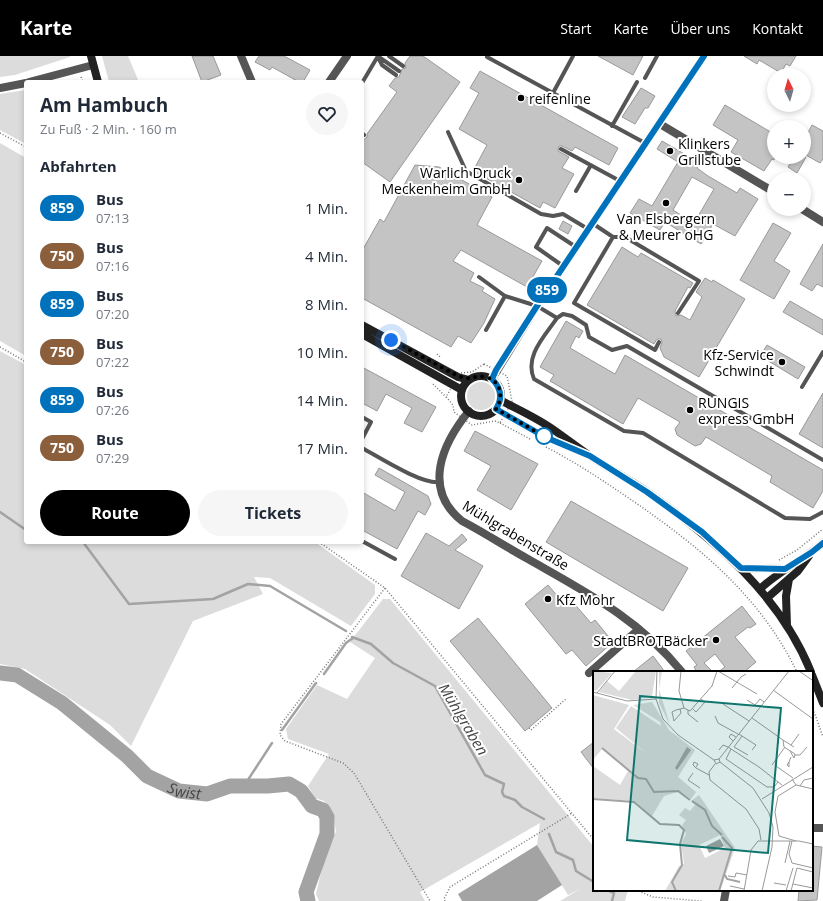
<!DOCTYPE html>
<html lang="de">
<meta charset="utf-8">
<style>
body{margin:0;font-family:"Open Sans",sans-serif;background:#f6f6f7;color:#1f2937;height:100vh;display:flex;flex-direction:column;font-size:15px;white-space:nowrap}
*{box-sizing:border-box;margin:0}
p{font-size:13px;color:#747a83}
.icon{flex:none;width:22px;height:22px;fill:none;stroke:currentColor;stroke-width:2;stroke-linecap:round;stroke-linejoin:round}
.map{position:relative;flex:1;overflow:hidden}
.panel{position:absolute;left:24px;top:24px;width:340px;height:464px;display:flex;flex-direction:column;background:#fff;border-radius:4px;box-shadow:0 2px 6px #0003}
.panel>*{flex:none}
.badge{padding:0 8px;border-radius:13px;font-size:14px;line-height:26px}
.needle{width:26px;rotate:355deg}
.tools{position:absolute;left:767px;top:12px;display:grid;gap:8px}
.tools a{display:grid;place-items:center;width:44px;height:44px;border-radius:50%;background:#fff;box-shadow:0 2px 6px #0003;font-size:20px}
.you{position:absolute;width:20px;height:20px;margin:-10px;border:3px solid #fff;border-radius:50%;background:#1a73e8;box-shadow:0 0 0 6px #1a73e833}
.map>.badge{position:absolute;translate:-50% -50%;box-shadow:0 0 0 2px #fff}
h2{padding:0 16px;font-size:15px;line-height:36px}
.round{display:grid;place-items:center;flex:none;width:42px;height:42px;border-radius:21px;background:#f6f6f7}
.headline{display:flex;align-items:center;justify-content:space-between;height:68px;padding:0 16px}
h1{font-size:19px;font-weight:700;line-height:30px}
.action{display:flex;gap:8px;margin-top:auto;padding:8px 16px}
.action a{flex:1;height:46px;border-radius:24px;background:#000;color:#fff;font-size:16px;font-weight:700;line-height:46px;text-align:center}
.action a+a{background:#f6f6f7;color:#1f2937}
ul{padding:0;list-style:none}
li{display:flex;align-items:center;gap:12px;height:48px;padding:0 16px}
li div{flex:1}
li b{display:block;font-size:15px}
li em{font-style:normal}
li .badge{min-width:44px;font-weight:700;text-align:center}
header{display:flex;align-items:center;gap:24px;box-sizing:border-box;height:56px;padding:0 20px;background:#000;color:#fff}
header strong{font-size:19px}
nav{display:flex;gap:22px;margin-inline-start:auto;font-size:14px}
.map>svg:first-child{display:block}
.green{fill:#dcdcdc}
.water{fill:#a3a3a3}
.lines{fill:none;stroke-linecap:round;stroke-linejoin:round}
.stream{stroke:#a3a3a3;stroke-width:2.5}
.river{stroke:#a3a3a3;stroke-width:15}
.building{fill:#c4c4c4;stroke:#999;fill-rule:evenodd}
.path{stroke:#777;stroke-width:1.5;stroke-dasharray:1 2;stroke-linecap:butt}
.service{stroke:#555;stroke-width:4}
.minor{stroke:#555;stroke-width:8}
.secondary{stroke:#222;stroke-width:8}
.line-casing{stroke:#fff;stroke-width:9}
.line{stroke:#0072bc;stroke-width:6}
.walk{stroke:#000;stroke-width:4;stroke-dasharray:0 7.2}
.poi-dot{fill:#000;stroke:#fff;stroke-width:1.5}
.stop-dot{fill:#fff;stroke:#0072bc;stroke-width:2}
.labels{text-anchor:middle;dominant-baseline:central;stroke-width:4;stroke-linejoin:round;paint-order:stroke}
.poi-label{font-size:14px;fill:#000;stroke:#fff;text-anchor:start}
.street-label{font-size:14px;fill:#000;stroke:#fff}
.water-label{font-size:15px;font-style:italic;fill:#444;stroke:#fff}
.inset-river{fill:none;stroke:#a3a3a3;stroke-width:2}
.inset-road{fill:none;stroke:#999;stroke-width:1}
.view{fill:#0f766e;fill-opacity:0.15;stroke:#0f766e;stroke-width:2}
.inset-edge{fill:none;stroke:#000;stroke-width:2}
</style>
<header>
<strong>Karte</strong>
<nav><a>Start</a><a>Karte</a><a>Über uns</a><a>Kontakt</a></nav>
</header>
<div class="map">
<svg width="823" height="845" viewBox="0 0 823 845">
<rect width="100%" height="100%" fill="#fff"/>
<path class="green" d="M 0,0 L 70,0 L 70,1 L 15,19 L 0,21 Z
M 102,0 L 128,0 L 139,26 L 109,26 Z
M 26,34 L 26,88 L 0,74 L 0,38 Z
M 0,87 L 26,102 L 26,300 L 0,285 Z
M 0,295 L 26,309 L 26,486 L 315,486 L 375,529 L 375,538 L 351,570 L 270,522 L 254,521 L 263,538 L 193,565 L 131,690 L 110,669 L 25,613 L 0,608 Z
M467 340a14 14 0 1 1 28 0a14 14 0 1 1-28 0Z
M 383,543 L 390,543 L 594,791 L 594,834 L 628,834 L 625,845 L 560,845 L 580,833 L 568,839 L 537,789 L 540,767 L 420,836 L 425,845 L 319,845 L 316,838 L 327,790 L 336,776 L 333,756 L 324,745 L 315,742 L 308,730 L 329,698 L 288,683 L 286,673 L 317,629 L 347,643 L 375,602 L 350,586 Z"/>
<path class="water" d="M 537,789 L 562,829 L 537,845 L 462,845 L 458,838 Z"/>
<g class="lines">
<path class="stream" d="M 0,456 L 26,474
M 83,486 L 129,548 L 213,543 L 248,528 L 270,530 L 346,575
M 352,581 L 371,588 L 393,607 L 435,630 L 485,719 L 504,728 L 502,736 L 504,740 L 515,744 L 522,751 L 544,763
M 324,618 L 346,587 L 353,582
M 282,674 L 316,627
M 244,730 L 272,687
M 549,778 L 556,796 L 573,804 L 576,815 L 594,826
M 607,834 L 614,837 L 612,845"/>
<path class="river" id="s1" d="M 0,617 L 17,619 L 62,647 L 127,700 L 147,720 L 179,735 L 207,738 L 230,730 L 268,730 L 289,728 L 301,735 L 312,750 L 323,754 L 327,761 L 327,778 L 306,836 L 308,845"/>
</g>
<path class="building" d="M 192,0 L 213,0 L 221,19 L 202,26 Z
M 259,0 L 284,0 L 310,14 L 303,26 L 299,26 L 272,11 L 270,14 L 255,6 Z
M 410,0 L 423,0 L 460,26 L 390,126 L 362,106 L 362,85 L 367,81 L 367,78 L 397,36 L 389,30 L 395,22 L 399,21 L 402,13 L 406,12 L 405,7 Z
M 598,0 L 643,0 L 633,19 Z
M 744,0 L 796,0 L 790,10 L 786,8 L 781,17 L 759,4 L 757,8 Z
M 480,15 L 618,92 L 609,109 L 575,91 L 572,95 L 562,90 L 559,90 L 558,95 L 569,101 L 562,112 L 574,118 L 555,152 L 543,146 L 540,152 L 473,115 L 487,89 L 459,73 L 479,37 L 470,32 Z
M 641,32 L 655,40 L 648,52 L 645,52 L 635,68 L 622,61 Z
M 725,49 L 774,78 L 774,104 L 772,103 L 764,115 L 731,96 L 738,84 L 713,69 Z
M 812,69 L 823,75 L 823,103 L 820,107 L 804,98 L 804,84 Z
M 662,85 L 700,107 L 697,112 L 708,120 L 737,137 L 740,132 L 758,143 L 735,180 L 713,168 L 701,188 L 665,166 L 660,174 L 630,157 L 639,143 L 652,150 L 678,106 L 657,93 ZM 692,121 L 714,133 L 694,167 L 673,154 Z
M 794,101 L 806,101 L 797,117 L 788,111 Z
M 415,109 L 439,111 L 492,141 L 477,169 L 542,205 L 527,231 L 461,194 L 453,205 L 474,217 L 470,225 L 484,232 L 482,235 L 495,243 L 484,267 L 471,287 L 458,280 L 451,291 L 362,242 L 362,195 L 380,163 L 384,166 Z
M 563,165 L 572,170 L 568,178 L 559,173 Z
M 773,167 L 791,177 L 774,205 L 790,215 L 774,243 L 740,224 Z
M 823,188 L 823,231 L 817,228 L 812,235 L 800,228 Z
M 622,191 L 638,201 L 641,197 L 693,227 L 690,232 L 688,231 L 675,255 L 676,260 L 681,259 L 690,264 L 702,241 L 696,236 L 705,222 L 712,226 L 713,224 L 745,243 L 699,321 L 664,301 L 660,292 L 662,286 L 661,283 L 657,283 L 654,288 L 587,249 Z
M 790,245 L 823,264 L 823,279 L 783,256 Z
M 566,265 L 583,275 L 579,282 L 576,280 L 570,292 L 615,318 L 625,299 L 823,414 L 823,435 L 813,452 L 770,426 L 772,420 L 706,381 L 701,388 L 695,390 L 677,379 L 675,373 L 680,366 L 638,342 L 623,368 L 550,325 L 554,319 L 540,311 Z
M 767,289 L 805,311 L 798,323 L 760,300 Z
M 362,311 L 436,351 L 422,376 L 404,367 L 412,352 L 386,338 L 377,355 L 362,347 Z
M 823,337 L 823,392 L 799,378 Z
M 475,375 L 538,408 L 511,454 L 477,434 L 491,410 L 464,395 Z
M 379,412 L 428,440 L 431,448 L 425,459 L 418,455 L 397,493 L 362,474 L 362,436 L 395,455 L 405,436 L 375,419 Z
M 571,445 L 688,512 L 663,555 L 546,486 Z
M 426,477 L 449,490 L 462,478 L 467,484 L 455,494 L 483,510 L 459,553 L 401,520 Z
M 548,529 L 565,549 L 571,544 L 591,567 L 595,564 L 613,586 L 586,610 L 572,594 L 566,598 L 525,548 Z
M 742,550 L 756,568 L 750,572 L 748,571 L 735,581 L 756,606 L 744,616 L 718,616 L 725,611 L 715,598 L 704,607 L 713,616 L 697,616 L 694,611 L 697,609 L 686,595 Z
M 478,562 L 552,652 L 525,675 L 450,585 Z
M 653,600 L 665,616 L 633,616 Z
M 594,686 L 594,713 L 581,696 Z
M 812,790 L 822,791 L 817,844 L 798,845 L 799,834 L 812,834 Z"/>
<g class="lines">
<path class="path" d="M 81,21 L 83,26
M 0,77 L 26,91
M 0,291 L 26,306
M 437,298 L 440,301
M 484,308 L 507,320 L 512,345 L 500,367 L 495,365 L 472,369 L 454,356 L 453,349 L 446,341 L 460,317 L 472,316 Z
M 433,328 L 446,341
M 500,367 L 530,383
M 546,391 C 577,407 605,426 633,445 C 701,492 760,540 797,616
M 319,486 L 385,532 L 594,784
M 779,504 L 797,494 L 823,473
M 385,532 L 281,668 L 280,679 L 285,685 L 343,707 L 354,717 L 430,845
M 812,650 L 823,681
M 529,672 L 531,674 L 567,642
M 636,834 L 653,841 L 702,845
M 445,845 L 444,843 L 450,831 L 572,757"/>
<path class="service" d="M 389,0 L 403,10
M 378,1 L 382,9 L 396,19
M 379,1 L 399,15
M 487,1 L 645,87
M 645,22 L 657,0
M 362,27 L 378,0
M 553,37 L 573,0
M 612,70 L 637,26
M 448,76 L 466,115 L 541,158 L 553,160 L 563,158 L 588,173
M 362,77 L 364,79
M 561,93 L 620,125
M 576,135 L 591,109
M 592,167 L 613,181 L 574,247 L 655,294 L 659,286
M 613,181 L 625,181 L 699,225 L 678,257
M 563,210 L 536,191 L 547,172 L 576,191
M 479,221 L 505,240
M 557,262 L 563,258 L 572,260 L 586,269 L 589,281 L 612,294 L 627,290 L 823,404
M 486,274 L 505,240 L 537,250 L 557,262 C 545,280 524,300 534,323 L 624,375 L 643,377 L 785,462 L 810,463 L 823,456
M 802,331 L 823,296
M 362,361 L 371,366 L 362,383
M 362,392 C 379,401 422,429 440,426
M 362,485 L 395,503"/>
<path class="minor" d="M 241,0 L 252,26
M 29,26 L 93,9
M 329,26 L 347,0
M 0,32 L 26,27
M 660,68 L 774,136
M 802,153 L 823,166
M 492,323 L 537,250 L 704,0
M 469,355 C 442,388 422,433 462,465 C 485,477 506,491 528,503 C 586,536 639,563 682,616
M 589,617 L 639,573
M 812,772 L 823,772
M 724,845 L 726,834"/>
<path class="secondary" d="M 91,0 L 98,26
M 362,269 L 458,321 L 469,324
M 362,278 L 462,334
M461 340a20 20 0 1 1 40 0a20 20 0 1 1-40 0Z
M 500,344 C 517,353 535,361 551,372 C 564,381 577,391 590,400 C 609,413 630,424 649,437 C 715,484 780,539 811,616
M 496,353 L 545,381 L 577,394
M 741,512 L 785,513
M 760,533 C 779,515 803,504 823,487
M 767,542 L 798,515 L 809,500
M 787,570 L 786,540 L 789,523
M 812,619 L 823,647"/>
</g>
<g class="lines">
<defs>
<path id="line" d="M 704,0 L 537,250 L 496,314 L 492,323 C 501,332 503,342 496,353 L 545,381 L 590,400 L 647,436 L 702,476 L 741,512 L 785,513 L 812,496 L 823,487"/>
</defs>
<use href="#line" class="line-casing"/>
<use href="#line" class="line"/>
<path class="walk" d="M 391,284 L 458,320 C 474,326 473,318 485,321 C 501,324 504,341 496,353 L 544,380"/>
</g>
<g class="poi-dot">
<circle cx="521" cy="42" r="4"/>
<circle cx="670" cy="95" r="4"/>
<circle cx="519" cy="124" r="4"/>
<circle cx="666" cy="147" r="4"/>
<circle cx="782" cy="306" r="4"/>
<circle cx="690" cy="354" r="4"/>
<circle cx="548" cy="543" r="4"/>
<circle cx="716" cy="584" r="4"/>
</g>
<circle class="stop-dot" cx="544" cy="380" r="8"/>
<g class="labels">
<g class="poi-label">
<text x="529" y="42">reifenline</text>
<text x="678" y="87">Klinkers<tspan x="678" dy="16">Grillstube</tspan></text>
<text x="511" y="116" text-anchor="end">Warlich Druck<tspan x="511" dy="16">Meckenheim GmbH</tspan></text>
<text x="666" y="162" text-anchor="middle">Van Elsbergern<tspan x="666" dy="16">&amp; Meurer oHG</tspan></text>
<text x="774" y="298" text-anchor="end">Kfz-Service<tspan x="774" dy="16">Schwindt</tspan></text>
<text x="698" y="346">RUNGIS<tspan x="698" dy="16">express GmbH</tspan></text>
<text x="556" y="543">Kfz Mohr</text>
<text x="708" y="584" text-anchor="end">StadtBROTBäcker</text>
</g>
<g class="street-label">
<text transform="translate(516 479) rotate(31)">Mühlgrabenstraße</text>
</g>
<g class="water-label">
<text transform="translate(464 663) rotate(59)">Mühlgraben</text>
<text stroke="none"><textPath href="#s1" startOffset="223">Swist</textPath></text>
</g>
</g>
<g transform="translate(593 615)">
<rect width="220" height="220" fill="#fff"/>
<path d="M 0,0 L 19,2 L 3,20 L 0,18 ZM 43,0 L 63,0 L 59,26 L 39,29 L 6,21 L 14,10 L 26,20 ZM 66,0 L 69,0 L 66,18 L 77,54 L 66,32 ZM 0,24 L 36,34 L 21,58 L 54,83 L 23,57 L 38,35 L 68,55 L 67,51 L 40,34 L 59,31 L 76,59 L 102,79 L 85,106 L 103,121 L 98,128 L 83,118 L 84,121 L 71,125 L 59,145 L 42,130 L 0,127 L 0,95 L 27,114 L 35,100 L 9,78 L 0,89 ZM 106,124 L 142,177 L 127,220 L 72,220 L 86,195 L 89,196 L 91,192 L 88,173 L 93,163 L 89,154 L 93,149 L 86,144 L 92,137 L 97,140 L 102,134 L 98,130 ZM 127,164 L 132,177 L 112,187 L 106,174 Z" fill="#dcdcdc" fill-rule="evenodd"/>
<path d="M 94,76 L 98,79 L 84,99 L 82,97 ZM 127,168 L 131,175 L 116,182 L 113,175 Z" fill="#a3a3a3"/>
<path class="inset-river" d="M 9,77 L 45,107 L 53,108 L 61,121 L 85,120 L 97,129M 0,128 L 41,131 L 67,153 L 86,154 L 91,159 L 87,173 L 89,194 L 79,211 L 83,220M 99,130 L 112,139 L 119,155 L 129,164M 132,204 L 134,208 L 147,211M 126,220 L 139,177 L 129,166"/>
<path class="inset-road" d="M 64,0 L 63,28 L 70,48 L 85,64 L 121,89M 88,0 L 86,20 L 91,37 L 97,40 L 119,15 L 124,0M 125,0 L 164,23M 206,0 L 219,9 L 220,7M 139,17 L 148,6 L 153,3M 180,19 L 220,48M 0,21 L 34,30 L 63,28M 4,22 L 22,0M 154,29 L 162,34 L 167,28 L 171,31M 130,33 L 156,50M 87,38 L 88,42 L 81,50 L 79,41 L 83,39 L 91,37M 100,38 L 103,41 L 112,31 L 108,28M 95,39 L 95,43 L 105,51M 122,45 L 125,52 L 145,63M 159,47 L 190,69 L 191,76 L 202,83 L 201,87 L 197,80M 146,63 L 149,65 L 141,76 L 155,84M 149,65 L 163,74 L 159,79M 190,69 L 201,76M 140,70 L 136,66 L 138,63 L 143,66M 198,74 L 206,63M 138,78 L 166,96 L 185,111M 126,79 L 130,74 L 135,76 L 138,78 L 133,88 L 174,116 L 181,116 L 185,111 L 189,114M 202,84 L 207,84 L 214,76M 126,88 L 196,0M 127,91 L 123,93 L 121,89 L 126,88 L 127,91 L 160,117 L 176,142 L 180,156 L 179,176 L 169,220M 196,91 L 196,96 L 194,94 L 196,91 L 198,86M 122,93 L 116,101 L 117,109 L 153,138 L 166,158 L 168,169M 179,94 L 192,76M 183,95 L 200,107M 103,96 L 105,93 L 101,91 L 100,94 L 103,97 L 116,104M 100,102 L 95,109 L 107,117M 199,108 L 203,114 L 220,118M 207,115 L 211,109 L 220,107M 169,128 L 220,96M 199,170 L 196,183 L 199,192 L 220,197M 203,170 L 186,165 L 182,141 L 185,125 L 203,114M 192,192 L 197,170M 135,205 L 142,206 L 143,202 L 154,204M 181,212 L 193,214M 200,213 L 220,217M 137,215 L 151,218M 137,220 L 150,220M 151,220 L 158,179 L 165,170 L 206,170 L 220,173M 193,220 L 200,197M 198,220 L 204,197 L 220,201"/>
<path class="view" d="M 47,25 L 188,37 L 175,182 L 34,169 Z"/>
<rect width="220" height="220" class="inset-edge"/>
</g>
</svg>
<div class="tools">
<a><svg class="needle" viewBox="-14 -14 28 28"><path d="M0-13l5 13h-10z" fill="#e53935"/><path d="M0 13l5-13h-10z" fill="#747a83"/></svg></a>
<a>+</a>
<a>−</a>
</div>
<div class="you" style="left:391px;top:284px"></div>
<b class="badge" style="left:547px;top:234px;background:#0072bc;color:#fff">859</b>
<section class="panel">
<div class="headline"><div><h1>Am Hambuch</h1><p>Zu Fuß · 2 Min. · 160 m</p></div><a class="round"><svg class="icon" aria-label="heart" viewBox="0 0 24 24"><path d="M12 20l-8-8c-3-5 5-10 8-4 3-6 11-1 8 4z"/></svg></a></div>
<h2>Abfahrten</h2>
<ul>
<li><span class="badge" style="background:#0072bc;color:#fff">859</span><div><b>Bus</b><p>07:13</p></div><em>1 Min.</em></li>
<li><span class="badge" style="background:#8b5e3c;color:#fff">750</span><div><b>Bus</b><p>07:16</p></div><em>4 Min.</em></li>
<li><span class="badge" style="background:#0072bc;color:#fff">859</span><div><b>Bus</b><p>07:20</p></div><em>8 Min.</em></li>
<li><span class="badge" style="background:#8b5e3c;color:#fff">750</span><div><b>Bus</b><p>07:22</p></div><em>10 Min.</em></li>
<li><span class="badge" style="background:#0072bc;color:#fff">859</span><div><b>Bus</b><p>07:26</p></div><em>14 Min.</em></li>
<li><span class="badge" style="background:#8b5e3c;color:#fff">750</span><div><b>Bus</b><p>07:29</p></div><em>17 Min.</em></li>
</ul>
<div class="action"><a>Route</a><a>Tickets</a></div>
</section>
</div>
